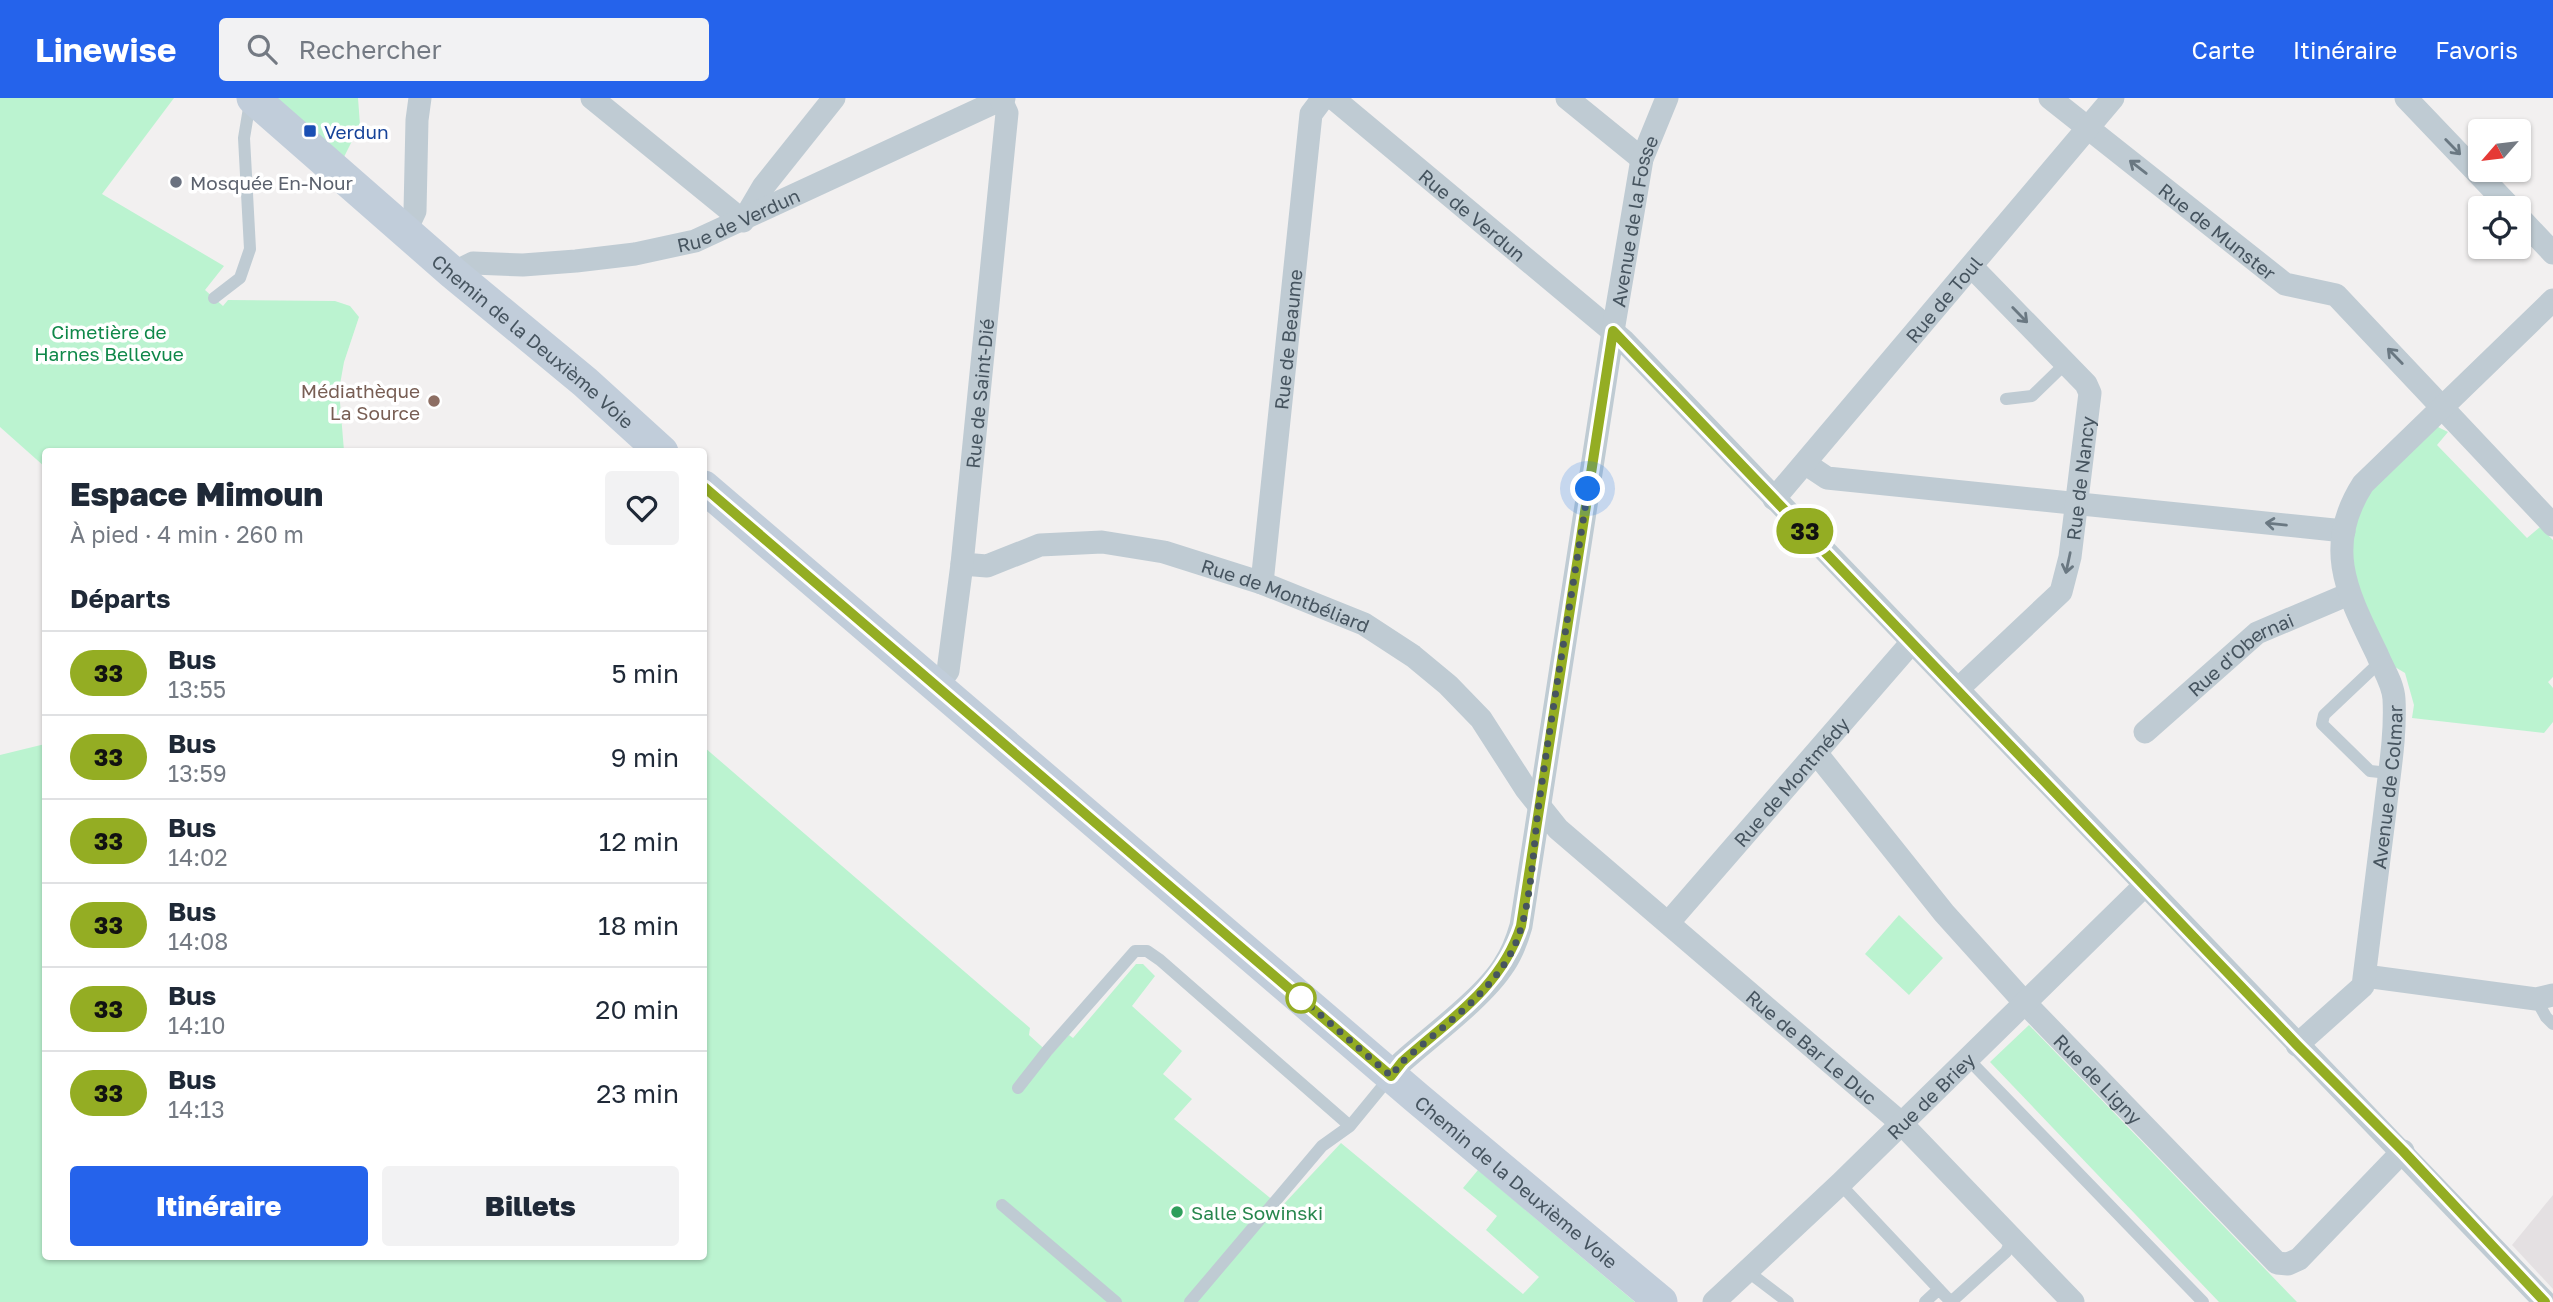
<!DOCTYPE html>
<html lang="fr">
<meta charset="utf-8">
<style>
body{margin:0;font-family:"Golos Text",sans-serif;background:#f2f2f3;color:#1f2937;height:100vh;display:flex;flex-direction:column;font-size:26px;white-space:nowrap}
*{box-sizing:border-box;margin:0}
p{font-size:23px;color:#747a83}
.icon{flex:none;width:38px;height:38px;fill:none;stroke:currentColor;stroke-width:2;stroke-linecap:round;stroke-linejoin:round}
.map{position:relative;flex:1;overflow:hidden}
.details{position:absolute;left:42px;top:350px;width:665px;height:812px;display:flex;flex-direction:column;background:#fff;border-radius:7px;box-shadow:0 2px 5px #0004}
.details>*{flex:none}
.badge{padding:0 14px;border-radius:23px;font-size:24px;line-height:46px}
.needle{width:46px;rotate:242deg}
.fabs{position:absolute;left:2468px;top:21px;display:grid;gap:14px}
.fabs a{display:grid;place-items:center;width:63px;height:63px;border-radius:7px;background:#fff;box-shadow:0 2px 5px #0004;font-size:35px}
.you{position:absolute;width:35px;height:35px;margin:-18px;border:5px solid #fff;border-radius:50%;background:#1a73e8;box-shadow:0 0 0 10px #1a73e833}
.map>.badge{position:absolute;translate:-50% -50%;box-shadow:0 0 0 4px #fff}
h2{padding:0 28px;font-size:26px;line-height:63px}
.round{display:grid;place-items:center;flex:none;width:74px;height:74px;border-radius:7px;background:#f2f2f3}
.head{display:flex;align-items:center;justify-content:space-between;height:119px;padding:0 28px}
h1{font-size:33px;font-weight:800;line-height:52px}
.cta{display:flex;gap:14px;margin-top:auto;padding:14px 28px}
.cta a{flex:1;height:80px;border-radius:7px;background:#2563eb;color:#fff;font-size:28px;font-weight:800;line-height:80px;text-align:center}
.cta a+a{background:#f2f2f3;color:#1f2937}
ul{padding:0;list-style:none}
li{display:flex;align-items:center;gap:21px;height:84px;padding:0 28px;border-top:2px solid #e0e1e3}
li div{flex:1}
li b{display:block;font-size:26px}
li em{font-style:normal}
li .badge{min-width:77px;font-weight:700;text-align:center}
header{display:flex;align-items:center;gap:42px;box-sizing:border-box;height:98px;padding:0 35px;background:#2563eb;color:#fff}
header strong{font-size:33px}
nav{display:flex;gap:38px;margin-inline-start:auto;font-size:24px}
.search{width:490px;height:63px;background:#f2f2f3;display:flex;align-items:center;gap:18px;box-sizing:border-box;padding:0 24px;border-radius:7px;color:#747a83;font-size:26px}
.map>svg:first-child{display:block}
.education{fill:#e4e0e2}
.green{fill:#bbf3d0}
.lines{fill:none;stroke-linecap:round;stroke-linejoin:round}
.lane{stroke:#bfcbd3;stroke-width:12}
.street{stroke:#bfcbd3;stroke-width:23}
.secondary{stroke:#c1cdda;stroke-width:33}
.oneway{stroke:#6a7882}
.line-casing{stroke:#fff;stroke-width:16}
.line{stroke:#94ad23;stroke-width:10}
.walk{stroke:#46545f;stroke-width:7;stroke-dasharray:0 12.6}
.transit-dot{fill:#1a4fb4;stroke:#fff;stroke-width:2.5}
.worship-dot{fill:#6b7280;stroke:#fff;stroke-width:2.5}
.education-dot{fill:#8d6e63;stroke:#fff;stroke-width:2.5}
.stop-dot{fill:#fff;stroke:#94ad23;stroke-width:3.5}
.leisure-dot{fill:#2e9e5b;stroke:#fff;stroke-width:2.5}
.labels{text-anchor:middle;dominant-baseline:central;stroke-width:7;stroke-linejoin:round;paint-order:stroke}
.transit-label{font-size:19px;fill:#164399;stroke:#fff;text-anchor:start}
.worship-label{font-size:19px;fill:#5b616d;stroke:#fff;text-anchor:start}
.street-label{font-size:19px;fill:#46545f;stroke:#fff}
.park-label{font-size:19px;fill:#0f8849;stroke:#fff}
.education-label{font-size:19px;fill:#785e54;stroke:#fff;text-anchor:end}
.leisure-label{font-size:19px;fill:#27864d;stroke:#fff;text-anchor:start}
</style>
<header>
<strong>Linewise</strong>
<div class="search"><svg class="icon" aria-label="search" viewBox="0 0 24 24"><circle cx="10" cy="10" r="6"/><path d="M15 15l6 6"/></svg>Rechercher</div>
<nav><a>Carte</a><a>Itinéraire</a><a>Favoris</a></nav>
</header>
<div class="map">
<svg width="2553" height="1204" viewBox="0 0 2553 1204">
<rect width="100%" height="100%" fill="#f2f0f0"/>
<path class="education" d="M 2553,1097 L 2553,1191 L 2512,1147 Z"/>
<path class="green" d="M 0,0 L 174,0 L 102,96 L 224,168 L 205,192 L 223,208 L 228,202 L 335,203 L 350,208 L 359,219 L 344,264 L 339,292 L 344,353 L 46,354 L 45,369 L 0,329 Z
M 271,0 L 358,0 L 360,27 L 344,59 Z
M 2434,327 L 2448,334 L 2437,347 L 2527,440 L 2540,429 L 2553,442 L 2553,579 L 2548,584 L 2553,590 L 2553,624 L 2544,635 L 2412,620 L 2414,607 L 2405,575 L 2395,569 L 2358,499 L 2350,452 L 2360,405 Z
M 45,646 L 46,1158 L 704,1158 L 704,649 L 1030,930 L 1029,937 L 1051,957 L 1069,937 L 1073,940 L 1136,866 L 1143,866 L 1155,878 L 1132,908 L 1182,953 L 1163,976 L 1192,1001 L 1174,1021 L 1281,1109 L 1341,1045 L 1523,1196 L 1539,1179 L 1486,1132 L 1497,1118 L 1463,1090 L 1478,1072 L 1635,1204 L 0,1204 L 0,657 Z
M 1899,817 L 1943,860 L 1909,897 L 1865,856 Z
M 2029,927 L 2297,1204 L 2219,1204 L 1990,964 Z"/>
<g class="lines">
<path class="lane" d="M 214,200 L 240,180 L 250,151 L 244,40 L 250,4
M 2006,301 L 2032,298 L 2066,265
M 2380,564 L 2324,617 L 2322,626 L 2370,673 L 2389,675
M 2536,901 L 2546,919 L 2553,926
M 1968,961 L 2203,1204
M 1018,990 L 1047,953 L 1135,853 L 1147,853 L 1160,862 L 1350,1028
M 1840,1086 L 1951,1204 L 2006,1154 L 2012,1141
M 1002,1107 L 1116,1204
M 1747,1173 L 1788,1204
M 1190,1204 L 1322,1048 L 1350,1028 L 1391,978
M 1925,1204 L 1939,1191"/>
<g class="street">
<path d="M 592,0 L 743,123 L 763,89 L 834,0"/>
<path id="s1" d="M 1333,0 L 1623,242 L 2545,1204"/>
<path d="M 1567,0 L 1642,61"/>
<path id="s2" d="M 2050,0 L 2285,186 L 2336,197 L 2553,427"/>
<path d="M 2406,0 L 2511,110"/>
<path d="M 2518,118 L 2553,155"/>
<path d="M 406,132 L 415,113 L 417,22 L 420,0"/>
<path id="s3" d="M 453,175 L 473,165 L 523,167 L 576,163 L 635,156 L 695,143 L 1004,0"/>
<path d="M 1806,366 L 1827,380 L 2344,433"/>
<path id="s4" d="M 1774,401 L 2113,0"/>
<path id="s5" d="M 962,466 L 987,468 L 1040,447 L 1102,444 L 1164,454 L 1262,485 L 1364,526 L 1413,558 L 1448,587 L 1481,621 L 1526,691 L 1558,731 L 1901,1025 L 2073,1204"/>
<path id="s6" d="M 1262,485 L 1311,16 L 1323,0"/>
<path id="s7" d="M 937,588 L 948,573 L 962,466 L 1007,15 L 1001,2"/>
<path id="s8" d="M 1958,591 L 2061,494 L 2070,459 L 2090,295 L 2086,286 L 1972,169"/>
<path id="s9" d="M 2145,634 L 2257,535 L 2349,496"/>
<path id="s10" d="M 1817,656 L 1944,815 L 2026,906 L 2277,1165 L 2288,1166 L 2299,1161 L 2403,1053"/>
<path id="s11" d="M 1669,824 L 1912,544"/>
<path d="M 2365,878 L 2536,901 L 2553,897"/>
<path id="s12" d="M 2297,947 L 2363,888 C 2370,829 2378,771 2385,713 C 2389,676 2396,638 2394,601 C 2393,585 2383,571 2377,556 C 2348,496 2322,450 2363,386 L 2553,202"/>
<path id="s13" d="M 1391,977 L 1402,964 C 1431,938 1484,899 1504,867 C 1512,855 1517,842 1521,828 L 1613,233 L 1642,61 L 1667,0"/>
<path id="s14" d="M 1714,1204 L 1840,1086 L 2145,787"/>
</g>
<g class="secondary">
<path id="s15" d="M 253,0 L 453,175 L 585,284 L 662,354"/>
<path id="s16" d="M 704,389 L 1417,1000 L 1661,1204"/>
</g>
</g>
<defs><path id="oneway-shaft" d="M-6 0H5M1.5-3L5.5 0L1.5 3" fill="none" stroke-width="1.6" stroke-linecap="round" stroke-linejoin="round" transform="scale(1.75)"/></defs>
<g class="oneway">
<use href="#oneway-shaft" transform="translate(2453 49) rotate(46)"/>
<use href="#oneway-shaft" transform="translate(2138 69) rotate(-142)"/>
<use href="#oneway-shaft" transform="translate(2020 217) rotate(46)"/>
<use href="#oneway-shaft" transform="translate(2395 258) rotate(-134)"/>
<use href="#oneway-shaft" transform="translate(2276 426) rotate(-174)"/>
<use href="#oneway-shaft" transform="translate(2068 465) rotate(102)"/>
</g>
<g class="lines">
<defs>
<path id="line" d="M 704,389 L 1391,978 L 1402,964 C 1449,922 1501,890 1521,828 L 1613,233 L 2297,947 L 2403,1053 L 2545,1204"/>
</defs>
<use href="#line" class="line-casing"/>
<use href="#line" class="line"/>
<path class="walk" d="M 1301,900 L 1292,892 L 1391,978 L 1402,964 C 1439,931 1491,896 1513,851 C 1532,813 1533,748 1539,705 C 1554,600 1572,496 1588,391"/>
</g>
<rect class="transit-dot" x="303" y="26" width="14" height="14" rx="3.5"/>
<circle class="worship-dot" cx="176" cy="84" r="7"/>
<circle class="education-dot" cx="434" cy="303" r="7"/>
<circle class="stop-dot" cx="1301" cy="900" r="14"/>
<circle class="leisure-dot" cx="1177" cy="1114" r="7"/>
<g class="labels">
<g class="transit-label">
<text x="324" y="33">Verdun</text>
</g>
<g class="worship-label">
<text x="190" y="84">Mosquée En-Nour</text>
</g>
<g class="street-label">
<text stroke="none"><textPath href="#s1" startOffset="182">Rue de Verdun</textPath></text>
<text stroke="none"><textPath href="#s3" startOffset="294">Rue de Verdun</textPath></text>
<text stroke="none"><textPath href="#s13" startOffset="915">Avenue de la Fosse</textPath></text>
<text stroke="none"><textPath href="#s2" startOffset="214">Rue de Munster</textPath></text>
<text stroke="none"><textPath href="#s4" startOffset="262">Rue de Toul</textPath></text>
<text stroke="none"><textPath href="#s6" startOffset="245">Rue de Beaume</textPath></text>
<text stroke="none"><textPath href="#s15" startOffset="371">Chemin de la Deuxième Voie</textPath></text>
<text stroke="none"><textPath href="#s7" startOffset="298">Rue de Saint-Dié</textPath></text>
<text stroke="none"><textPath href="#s8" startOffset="257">Rue de Nancy</textPath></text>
<text stroke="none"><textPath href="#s5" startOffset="336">Rue de Montbéliard</textPath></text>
<text stroke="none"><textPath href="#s9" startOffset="124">Rue d'Obernai</textPath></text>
<text stroke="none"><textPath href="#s11" startOffset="186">Rue de Montmédy</textPath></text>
<text stroke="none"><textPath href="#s12" startOffset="289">Avenue de Colmar</textPath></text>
<text stroke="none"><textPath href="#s5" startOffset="1040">Rue de Bar Le Duc</textPath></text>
<text stroke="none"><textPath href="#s10" startOffset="430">Rue de Ligny</textPath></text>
<text stroke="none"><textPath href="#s14" startOffset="299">Rue de Briey</textPath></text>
<text stroke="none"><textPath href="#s16" startOffset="1069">Chemin de la Deuxième Voie</textPath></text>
</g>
<g class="park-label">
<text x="109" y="233">Cimetière de<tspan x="109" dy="22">Harnes Bellevue</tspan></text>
</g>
<g class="education-label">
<text x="420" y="292">Médiathèque<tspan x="420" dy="22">La Source</tspan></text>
</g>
<g class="leisure-label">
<text x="1191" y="1114">Salle Sowinski</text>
</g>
</g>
</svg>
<div class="fabs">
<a><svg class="needle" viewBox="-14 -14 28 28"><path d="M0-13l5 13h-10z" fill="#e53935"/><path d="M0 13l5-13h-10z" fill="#747a83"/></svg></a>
<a><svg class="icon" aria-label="locate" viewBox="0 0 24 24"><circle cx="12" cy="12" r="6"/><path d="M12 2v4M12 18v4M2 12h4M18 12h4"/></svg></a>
</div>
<div class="you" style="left:1588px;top:391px"></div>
<b class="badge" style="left:1805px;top:433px;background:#94ad23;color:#111">33</b>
<section class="details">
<div class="head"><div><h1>Espace Mimoun</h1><p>À pied · 4 min · 260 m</p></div><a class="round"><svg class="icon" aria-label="heart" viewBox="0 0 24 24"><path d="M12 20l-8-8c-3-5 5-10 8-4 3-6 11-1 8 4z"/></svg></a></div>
<h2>Départs</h2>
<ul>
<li><span class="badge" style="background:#94ad23;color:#111">33</span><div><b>Bus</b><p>13:55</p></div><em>5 min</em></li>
<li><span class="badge" style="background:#94ad23;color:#111">33</span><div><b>Bus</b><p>13:59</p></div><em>9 min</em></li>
<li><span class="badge" style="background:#94ad23;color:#111">33</span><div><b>Bus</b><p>14:02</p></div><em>12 min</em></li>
<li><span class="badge" style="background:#94ad23;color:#111">33</span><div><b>Bus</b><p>14:08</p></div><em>18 min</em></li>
<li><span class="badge" style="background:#94ad23;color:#111">33</span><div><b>Bus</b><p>14:10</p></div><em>20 min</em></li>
<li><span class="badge" style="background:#94ad23;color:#111">33</span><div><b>Bus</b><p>14:13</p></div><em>23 min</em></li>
</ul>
<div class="cta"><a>Itinéraire</a><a>Billets</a></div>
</section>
</div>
